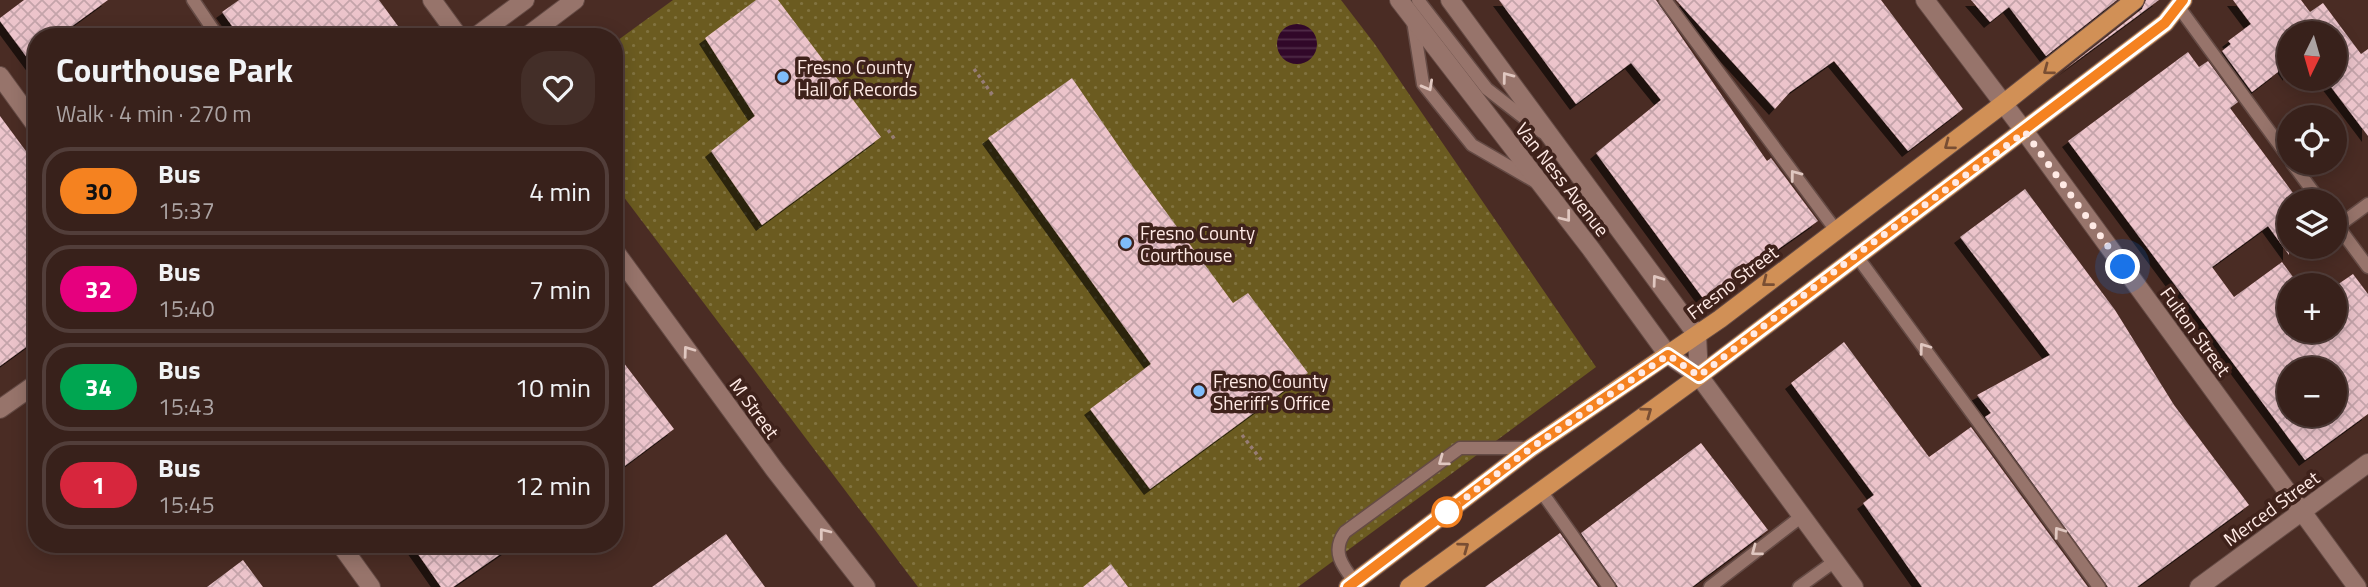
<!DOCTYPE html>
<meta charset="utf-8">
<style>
body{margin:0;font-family:"Titillium Web",sans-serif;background:#432e28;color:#f1f3f6;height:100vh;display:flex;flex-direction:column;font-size:26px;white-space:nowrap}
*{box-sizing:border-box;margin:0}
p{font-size:23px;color:#aba3a3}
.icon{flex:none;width:38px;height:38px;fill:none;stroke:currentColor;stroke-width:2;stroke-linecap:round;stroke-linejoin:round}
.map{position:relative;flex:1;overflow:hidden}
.details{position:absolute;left:28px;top:28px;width:595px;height:525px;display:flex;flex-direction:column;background:#38211b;border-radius:28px;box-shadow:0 4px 18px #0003,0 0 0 2px #523e3a}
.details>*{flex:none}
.badge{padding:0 14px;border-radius:23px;font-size:24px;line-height:46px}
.needle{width:46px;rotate:185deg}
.tools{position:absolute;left:2277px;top:21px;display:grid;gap:14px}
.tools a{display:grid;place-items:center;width:70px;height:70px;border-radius:50%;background:#38211b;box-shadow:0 4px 18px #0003,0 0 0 2px #523e3a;font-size:35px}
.you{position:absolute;width:35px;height:35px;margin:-18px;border:5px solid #fff;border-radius:50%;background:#1a73e8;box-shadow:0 0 0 10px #1a73e833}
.map>.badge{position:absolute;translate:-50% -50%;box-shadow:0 0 0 4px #fff}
.round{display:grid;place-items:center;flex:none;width:74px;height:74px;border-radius:28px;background:#432e28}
.headline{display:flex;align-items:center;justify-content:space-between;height:119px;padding:0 28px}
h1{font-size:33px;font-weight:700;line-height:52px}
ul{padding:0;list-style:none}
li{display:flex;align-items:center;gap:21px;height:88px;margin:0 14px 10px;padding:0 14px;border:4px solid #523e3a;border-radius:28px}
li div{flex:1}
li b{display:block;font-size:26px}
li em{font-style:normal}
li .badge{min-width:77px;font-weight:700;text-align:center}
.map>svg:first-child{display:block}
.grass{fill:url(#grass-dots)}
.water{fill:url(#water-rules)}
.building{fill:url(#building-cross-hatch);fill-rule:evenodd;filter:url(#shadow)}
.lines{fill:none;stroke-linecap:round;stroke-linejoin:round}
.service-casing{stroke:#654b45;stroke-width:15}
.minor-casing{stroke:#654b45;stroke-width:20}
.tertiary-casing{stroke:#654b45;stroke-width:20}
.secondary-casing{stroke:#654b45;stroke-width:20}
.primary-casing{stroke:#654b45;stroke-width:20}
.path{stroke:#977d76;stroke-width:3.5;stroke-dasharray:3.5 3.5;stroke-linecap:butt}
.service{stroke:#97746b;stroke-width:12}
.minor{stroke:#97746b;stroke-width:18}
.tertiary{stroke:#97746b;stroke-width:18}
.secondary{stroke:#97746b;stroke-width:18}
.primary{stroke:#d19056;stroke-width:18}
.oneway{stroke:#794e33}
.oneway2{stroke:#e0c7c0}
.line-casing{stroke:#fff;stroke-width:16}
.line{stroke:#f58220;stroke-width:10}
.walk{stroke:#ffeae5;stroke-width:7;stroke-dasharray:0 12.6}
.poi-dot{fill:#7fbdfa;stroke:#3f221b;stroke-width:2.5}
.stop-dot{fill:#fff;stroke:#f58220;stroke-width:3.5}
.labels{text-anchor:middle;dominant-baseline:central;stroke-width:7;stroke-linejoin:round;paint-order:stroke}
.poi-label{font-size:19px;fill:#ffeae5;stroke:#3f221b;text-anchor:start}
.street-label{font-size:19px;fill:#ffeae5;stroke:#3f221b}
</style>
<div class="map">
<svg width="2368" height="587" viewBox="0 0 2368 587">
<defs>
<pattern id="grass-dots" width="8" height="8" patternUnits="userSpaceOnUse" patternTransform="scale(1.75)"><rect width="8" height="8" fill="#6b5b20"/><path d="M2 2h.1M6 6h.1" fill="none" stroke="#817340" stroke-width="1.8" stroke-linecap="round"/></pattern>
<pattern id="water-rules" width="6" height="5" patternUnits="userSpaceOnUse" patternTransform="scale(1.75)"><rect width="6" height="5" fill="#310829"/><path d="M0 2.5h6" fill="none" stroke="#502c48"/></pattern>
<pattern id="building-cross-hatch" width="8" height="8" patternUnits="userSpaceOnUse" patternTransform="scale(1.75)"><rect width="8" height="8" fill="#ecc4cb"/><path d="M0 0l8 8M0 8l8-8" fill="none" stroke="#c4a4aa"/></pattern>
<filter id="shadow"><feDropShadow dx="-6" dy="6" stdDeviation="0" flood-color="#0009"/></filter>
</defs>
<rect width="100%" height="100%" fill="#4a2c24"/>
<path class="grass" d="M 673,0 L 1341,0 L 1374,43 L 1596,367 L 1298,587 L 918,587 L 614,184 L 614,43 Z"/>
<path class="water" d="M1277 44a20 20 0 1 1 40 0a20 20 0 1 1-40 0Z"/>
<path class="building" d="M 24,0 L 108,0 L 57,37 L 37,37 L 37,71 L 0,21 L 0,18 Z
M 239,0 L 379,0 L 406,37 L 240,37 L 222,12 Z
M 756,0 L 778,0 L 881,137 L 762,225 L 711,151 L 755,116 L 705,38 Z
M 1499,0 L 1656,0 L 1767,161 L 1771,158 L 1818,221 L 1705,301 L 1596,153 L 1661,100 L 1631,63 L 1576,104 Z
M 1676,0 L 1881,0 L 1963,109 L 1908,151 L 1834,61 L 1790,92 L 1775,109 Z
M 1971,0 L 2117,0 L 2046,56 L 2009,7 L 1990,22 Z
M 2146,0 L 2159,0 L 2063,71 L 2142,9 Z
M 2233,0 L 2301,0 L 2310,12 L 2323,3 L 2361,54 L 2368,49 L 2368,136 L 2325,79 L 2334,79 L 2334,33 L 2289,33 L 2289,75 L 2278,60 L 2278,72 L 2252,92 L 2222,51 L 2231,44 L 2228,41 L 2251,24 Z
M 2188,52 L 2199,67 L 2208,61 L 2238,102 L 2230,108 L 2299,201 L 2289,201 L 2289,255 L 2268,226 L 2212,267 L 2234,297 L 2282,262 L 2299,285 L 2289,285 L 2289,331 L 2333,331 L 2334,333 L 2334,287 L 2353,274 L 2368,294 L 2368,414 L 2305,460 L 2068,141 ZM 2289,369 L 2334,369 L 2334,415 L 2289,415 Z
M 1072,78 L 1133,167 L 1233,303 L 1248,293 L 1308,373 L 1150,489 L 1090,409 L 1151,364 L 988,138 Z
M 0,116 L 37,166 L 37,339 L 0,366 Z
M 2025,189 L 2115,310 L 2174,405 L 2249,505 L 2137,587 L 2108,587 L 1985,417 L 1991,413 L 1977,395 L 2050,355 L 1960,237 Z
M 1844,342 L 1929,457 L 1971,427 L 2088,587 L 1922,587 L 1863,503 L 1874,495 L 1791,383 Z
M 614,350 L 674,429 L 614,474 Z
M 1701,443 L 1768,530 L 1692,587 L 1618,587 L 1581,533 Z
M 1560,533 L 1598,587 L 1485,587 Z
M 726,534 L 765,587 L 652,587 Z
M 411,544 L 515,544 L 453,587 L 441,587 Z
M 243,560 L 263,587 L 207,587 Z
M 1111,564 L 1128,587 L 1083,587 Z"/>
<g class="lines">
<defs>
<path id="service" d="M 193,0 L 218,37
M 1418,0 L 1487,89 L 1542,132
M 1665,0 L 1835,229
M 2178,6 L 2289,158
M 1413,21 L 1423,84 L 1472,145 L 1536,182
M 2292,163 L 2320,201
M 2334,221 L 2368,267
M 2338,226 L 2368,204
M 1856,255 L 2099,587
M 1541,491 L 1609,587
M 1355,582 C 1342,566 1331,551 1345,532 L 1460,448 L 1531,448
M 1710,587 L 1802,516
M 1799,587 L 1835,561"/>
<path id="minor" d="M 0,76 L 37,127"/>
<path id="tertiary" d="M 1925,0 L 2025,132 L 2357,587
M 340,544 L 371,587
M 2199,587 L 2368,463"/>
<path id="secondary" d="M 432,0 L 459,37
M 1399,0 L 1591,249 L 1668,355 L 1699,376 L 1854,587
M 1450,0 L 1697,335 L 1699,376
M 475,37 L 525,0
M 526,37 L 575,0
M 614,250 L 774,469 L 866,587
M 0,409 L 37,383"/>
<path id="primary" d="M 1348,587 L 1531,448 L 1720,319 L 2003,104 L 2135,0
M 1409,587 L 1699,376 L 2165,23 L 2183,0"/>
</defs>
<use href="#service" class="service-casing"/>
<use href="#minor" class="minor-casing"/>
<use href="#tertiary" class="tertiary-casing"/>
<use href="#secondary" class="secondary-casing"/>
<use href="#primary" class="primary-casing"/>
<path class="path" d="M 974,69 L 994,97
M 888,130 L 896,141
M 1242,435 L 1262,461"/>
<use href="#service" class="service"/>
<use href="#minor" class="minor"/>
<use href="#tertiary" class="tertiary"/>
<use href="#secondary" class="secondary"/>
<use href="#primary" class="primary"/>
</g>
<defs><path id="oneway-chevron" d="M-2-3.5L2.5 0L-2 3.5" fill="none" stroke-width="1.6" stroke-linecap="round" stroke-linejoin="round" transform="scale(1.75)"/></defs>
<g class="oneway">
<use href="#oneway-chevron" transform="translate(2048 70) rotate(143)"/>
<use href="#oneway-chevron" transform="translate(1949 145) rotate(143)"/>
<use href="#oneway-chevron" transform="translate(1767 282) rotate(142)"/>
<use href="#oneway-chevron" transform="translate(1647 412) rotate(-36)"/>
<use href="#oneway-chevron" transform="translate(1464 547) rotate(-36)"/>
</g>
<g class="oneway2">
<use href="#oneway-chevron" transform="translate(1507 77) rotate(-127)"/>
<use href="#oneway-chevron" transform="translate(1428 86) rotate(61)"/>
<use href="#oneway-chevron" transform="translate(1795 175) rotate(-127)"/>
<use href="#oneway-chevron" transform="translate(1566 217) rotate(52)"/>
<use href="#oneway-chevron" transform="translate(1657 280) rotate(-126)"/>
<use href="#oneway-chevron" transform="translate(1924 348) rotate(-126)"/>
<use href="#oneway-chevron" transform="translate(688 351) rotate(-126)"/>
<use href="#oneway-chevron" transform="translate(1443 461) rotate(144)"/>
<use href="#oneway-chevron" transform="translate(2059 532) rotate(-126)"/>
<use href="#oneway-chevron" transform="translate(824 533) rotate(-128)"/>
<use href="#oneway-chevron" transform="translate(1756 551) rotate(143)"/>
</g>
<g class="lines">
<defs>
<path id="line" d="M 1348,587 L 1531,448 L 1668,355 L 1699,376 L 2165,23 L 2183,0"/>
</defs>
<use href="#line" class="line-casing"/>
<use href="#line" class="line"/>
<path class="walk" d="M 1447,512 L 1531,448 L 1668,355 L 1699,376 L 1856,255 L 2025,132 L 2123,267"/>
</g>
<g class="poi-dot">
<circle cx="783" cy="77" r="7"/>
<circle cx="1126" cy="243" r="7"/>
<circle cx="1199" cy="391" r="7"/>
</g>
<circle class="stop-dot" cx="1447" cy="512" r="14"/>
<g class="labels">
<g class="poi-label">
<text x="797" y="66">Fresno County<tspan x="797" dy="22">Hall of Records</tspan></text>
<text x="1140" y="232">Fresno County<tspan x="1140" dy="22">Courthouse</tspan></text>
<text x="1213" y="380">Fresno County<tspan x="1213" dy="22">Sheriff's Office</tspan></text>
</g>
<g class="street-label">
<text transform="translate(1563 179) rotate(52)">Van Ness Avenue</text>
<text transform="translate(1732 282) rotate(-37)">Fresno Street</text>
<text transform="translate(2196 331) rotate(54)">Fulton Street</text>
<text transform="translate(755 408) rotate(54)">M Street</text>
<text transform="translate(2271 508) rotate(-36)">Merced Street</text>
</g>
</g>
</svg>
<div class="tools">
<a><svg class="needle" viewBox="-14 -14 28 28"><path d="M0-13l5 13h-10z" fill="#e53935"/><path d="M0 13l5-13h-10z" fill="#aba3a3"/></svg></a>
<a><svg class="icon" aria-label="locate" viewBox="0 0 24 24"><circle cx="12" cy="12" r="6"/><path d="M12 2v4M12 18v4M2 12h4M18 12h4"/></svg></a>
<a><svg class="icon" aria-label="layers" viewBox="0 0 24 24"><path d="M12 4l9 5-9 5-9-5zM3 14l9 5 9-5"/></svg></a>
<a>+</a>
<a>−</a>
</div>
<div class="you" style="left:2123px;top:267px"></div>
<section class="details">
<div class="headline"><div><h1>Courthouse Park</h1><p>Walk · 4 min · 270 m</p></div><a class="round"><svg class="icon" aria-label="heart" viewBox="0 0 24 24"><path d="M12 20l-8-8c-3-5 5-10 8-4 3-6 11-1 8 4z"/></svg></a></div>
<ul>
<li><span class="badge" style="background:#f58220;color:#111">30</span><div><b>Bus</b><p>15:37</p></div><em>4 min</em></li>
<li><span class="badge" style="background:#e6007e;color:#fff">32</span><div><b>Bus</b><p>15:40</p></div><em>7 min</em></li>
<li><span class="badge" style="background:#00a651;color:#fff">34</span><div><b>Bus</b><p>15:43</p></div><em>10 min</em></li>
<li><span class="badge" style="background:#d7263d;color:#fff">1</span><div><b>Bus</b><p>15:45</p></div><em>12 min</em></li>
</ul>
</section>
</div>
